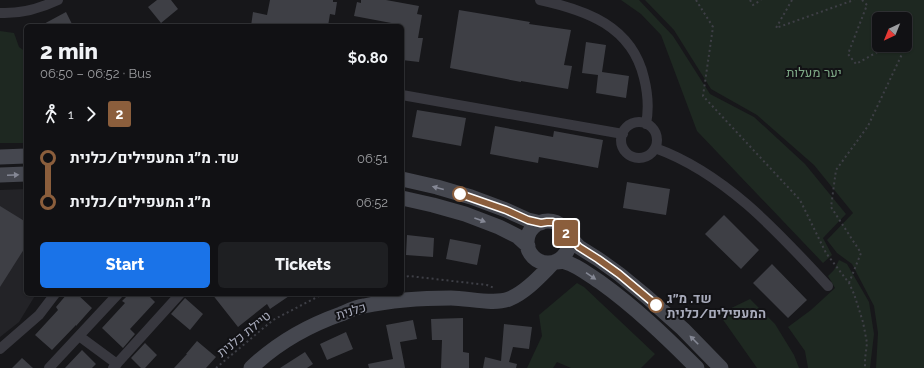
<!DOCTYPE html>
<meta charset="utf-8">
<style>
body{margin:0;font-family:Raleway,Heebo,sans-serif;background:#1e1f22;color:#f1f3f6;height:100vh;display:flex;flex-direction:column;font-size:15px;white-space:nowrap}
*{box-sizing:border-box;margin:0}
p{font-size:13px;color:#9c9da0}
.icon{flex:none;width:22px;height:22px;fill:none;stroke:currentColor;stroke-width:2;stroke-linecap:round;stroke-linejoin:round}
.map{position:relative;flex:1;overflow:hidden}
.details{position:absolute;left:24px;top:24px;width:380px;height:272px;display:flex;flex-direction:column;background:#111114;border-radius:6px;box-shadow:0 1px 3px #0004,0 0 0 1px #303134}
.details>*{flex:none}
.badge{padding:0 8px;border-radius:3px;font-size:14px;line-height:26px}
.needle{width:26px;rotate:223deg}
.controls{position:absolute;left:872px;top:12px;display:grid;gap:8px}
.controls a{display:grid;place-items:center;width:40px;height:40px;border-radius:6px;background:#111114;box-shadow:0 1px 3px #0004,0 0 0 1px #303134;font-size:20px}
.map>.badge{position:absolute;translate:-50% -50%;box-shadow:0 0 0 2px #fff}
.legs{display:flex;align-items:center;gap:6px;height:44px;padding:0 16px;font-size:13px}
.legs p{margin-inline-start:auto}
.head{display:flex;align-items:center;justify-content:space-between;height:68px;padding:0 16px}
h1{font-size:22px;font-weight:800;line-height:30px}
.cta{display:flex;gap:8px;margin-top:auto;padding:8px 16px}
.cta a{flex:1;height:46px;border-radius:6px;background:#1a73e8;color:#fff;font-size:16px;font-weight:800;line-height:46px;text-align:center}
.cta a+a{background:#1e1f22;color:#f1f3f6}
ul{padding:0 16px;list-style:none}
li{display:flex;align-items:center;gap:14px;height:44px;font-size:15px}
li i{display:grid;place-items:center;width:6px;height:100%;margin:0 5px;background:currentColor}
li i::after{content:'';width:10px;height:10px;margin:-5px;border:3px solid;border-radius:50%;background:#111114}
li p{margin-inline-start:auto}
li:first-child i{background:linear-gradient(#0000 50%,currentColor 0)}
li:last-child i{background:linear-gradient(currentColor 50%,#0000 0)}
.map>svg:first-child{display:block}
.built{fill:#232327}
.green{fill:#1e2821;fill-rule:evenodd}
.building{fill:#3e3f45}
.lines{fill:none;stroke-linecap:round;stroke-linejoin:round}
.path{stroke:#3e3f46;stroke-width:2;stroke-dasharray:2 3;stroke-linecap:butt}
.street{stroke:#38383f;stroke-width:10}
.secondary{stroke:#45474f;stroke-width:15}
.oneway{fill:#858895}
.line-1-casing{stroke:#fff;stroke-width:9}
.line-1{stroke:#8b5e3c;stroke-width:6}
.stop-1-dot{fill:#fff;stroke:#8b5e3c;stroke-width:2}
.labels{text-anchor:middle;dominant-baseline:central;stroke-width:4;stroke-linejoin:round;paint-order:stroke}
.park-label{font-size:13px;fill:#7da885;stroke:#121215}
.stop-label{font-size:13px;font-weight:bold;fill:#a8abbb;stroke:#121215;text-anchor:start}
.street-label{font-size:13px;fill:#a8abbb;stroke:#121215}
</style>
<div class="map">
<svg width="924" height="368" viewBox="0 0 924 368">
<rect width="100%" height="100%" fill="#17171a"/>
<path class="built" d="M 26,189 L 26,294 L 36,294 L 19,322 L 0,337 L 0,190 Z"/>
<path class="green" d="M 621,0 L 639,0 L 673,36 L 710,94 L 754,117 L 805,164 L 846,214 L 823,238 L 832,255 L 823,263 L 697,131 L 661,35 L 641,14 Z
M 645,0 L 924,0 L 924,368 L 876,368 L 878,333 L 874,306 L 852,264 L 837,253 L 827,240 L 853,213 L 814,165 L 757,115 L 711,89 L 674,30 ZM 879,19 L 905,19 L 905,45 L 879,45 Z
M 0,31 L 14,33 L 19,47 L 26,52 L 26,143 L 0,143 Z
M 839,260 L 847,264 L 869,302 L 874,334 L 870,368 L 808,368 L 805,351 L 788,327 L 811,310 L 835,288 L 828,276 L 834,270 Z
M 577,283 L 584,287 L 655,354 L 641,368 L 571,368 L 557,362 L 553,368 L 527,368 L 542,336 L 539,315 Z
M 750,299 L 775,324 L 794,355 L 799,368 L 757,368 L 719,314 Z"/>
<path class="building" d="M 157,0 L 171,0 L 178,9 L 161,23 L 148,7 Z
M 270,0 L 333,0 L 333,2 L 337,2 L 335,15 L 330,14 L 328,26 L 251,26 L 253,12 L 267,15 Z
M 361,0 L 386,0 L 419,6 L 417,14 L 422,15 L 418,38 L 423,38 L 419,62 L 402,60 L 402,25 L 354,16 L 357,2 L 361,3 Z
M 459,10 L 530,22 L 529,24 L 571,30 L 564,65 L 572,66 L 568,89 L 521,81 L 521,82 L 450,68 Z
M 66,12 L 73,26 L 40,26 Z
M 586,42 L 606,45 L 602,72 L 629,76 L 626,98 L 596,93 L 598,75 L 582,73 Z
M 417,110 L 466,118 L 461,146 L 412,137 Z
M 495,126 L 553,137 L 554,131 L 603,140 L 598,168 L 539,157 L 538,163 L 490,154 Z
M 627,182 L 670,189 L 666,215 L 623,208 Z
M 0,206 L 26,222 L 26,246 L 0,287 Z
M 724,215 L 759,250 L 741,269 L 705,234 Z
M 407,235 L 434,238 L 433,257 L 406,255 Z
M 450,239 L 481,245 L 477,265 L 446,259 Z
M 772,264 L 807,300 L 788,318 L 753,283 Z
M 67,294 L 77,294 L 92,308 L 76,326 L 76,325 L 52,350 L 35,335 L 58,310 L 56,307 Z
M 129,294 L 147,294 L 155,302 L 130,329 L 135,334 L 123,348 L 102,328 L 125,303 L 122,301 Z
M 212,294 L 292,294 L 270,309 L 267,304 L 238,327 Z
M 185,298 L 203,314 L 190,330 L 171,314 Z
M 463,318 L 463,352 L 469,353 L 469,368 L 441,368 L 442,340 L 432,340 L 431,319 Z
M 413,320 L 417,339 L 400,342 L 405,368 L 369,368 L 368,364 L 393,359 L 386,325 Z
M 504,324 L 532,327 L 529,349 L 513,347 L 509,362 L 517,364 L 516,368 L 483,368 L 485,357 L 501,361 Z
M 346,332 L 353,349 L 327,360 L 320,344 Z
M 197,341 L 216,357 L 206,368 L 174,368 L 187,354 L 186,354 Z
M 145,343 L 157,355 L 145,368 L 141,368 L 131,358 Z
M 82,350 L 96,364 L 92,368 L 65,368 Z
M 305,352 L 313,364 L 307,368 L 280,368 Z
M 22,358 L 33,368 L 12,368 Z"/>
<g class="lines">
<path class="path" d="M 696,0 L 713,27 L 703,96 L 800,200 L 826,253 L 849,283 L 854,294 L 863,322 L 867,343 L 865,359 L 865,368
M 750,0 L 753,5 L 761,0
M 792,0 L 776,28 L 854,0
M 862,0 L 867,5 L 848,54 L 856,64 L 890,45
M 402,278 L 409,276 L 487,285 L 494,288
M 849,283 L 861,253 L 831,207 L 836,170 L 868,126 L 903,52 L 893,45
M 216,368 L 273,320 L 321,295 L 328,294"/>
<path class="street" d="M 540,0 C 586,10 632,26 644,78 C 648,94 649,109 646,124
M 0,13 C 21,14 39,9 58,0
M 402,95 L 623,134
M621 140a18 18 0 1 1 36 0a18 18 0 1 1-36 0Z
M 655,148 C 725,173 779,233 828,286
M 79,336 L 117,364
M 0,349 L 39,315 L 55,294
M 49,368 L 118,294
M 113,368 L 180,294"/>
<path class="secondary" d="M 0,157 L 26,156
M 0,175 L 26,174
M 402,179 L 437,187 L 471,197 L 506,210 L 528,220 L 541,223
M 402,198 L 433,205 L 465,214 L 499,227 L 517,236 L 528,246
M527 242a21 21 0 1 1 42 0a21 21 0 1 1-42 0Z
M 567,234 L 579,247 L 598,259 L 619,274 L 647,297 L 683,329 L 721,368
M 555,262 C 559,262 562,261 565,262 C 577,265 589,275 600,282 C 635,307 666,337 697,368
M 251,368 C 277,343 307,326 341,314 C 348,311 356,307 364,306 C 392,300 423,298 451,298 C 468,298 494,305 509,299 C 526,292 540,276 553,263"/>
</g>
<defs><path id="oneway-solid" d="M-6-.8H1V-3.2L6.5 0L1 3.2V.8H-6Z"/></defs>
<g class="oneway">
<use href="#oneway-solid" transform="translate(13 175) rotate(-3)"/>
<use href="#oneway-solid" transform="translate(438 188) rotate(-165)"/>
<use href="#oneway-solid" transform="translate(480 220) rotate(20)"/>
<use href="#oneway-solid" transform="translate(591 276) rotate(34)"/>
<use href="#oneway-solid" transform="translate(694 340) rotate(-135)"/>
</g>
<g class="lines">
<defs>
<path id="line-1" d="M 460,194 L 506,210 L 528,220 L 541,223 L 547,222 L 553,222 L 559,225 L 564,229 L 567,234 L 579,247 L 598,259 L 619,274 L 656,305"/>
</defs>
<use href="#line-1" class="line-1-casing"/>
<use href="#line-1" class="line-1"/>
</g>
<g class="stop-1-dot">
<circle cx="460" cy="194" r="7"/>
<circle cx="656" cy="305" r="7"/>
</g>
<g class="labels">
<g class="park-label">
<text x="814" y="72">יער מעלות</text>
</g>
<g class="stop-label">
<text x="667" y="298">שד. מ״ג<tspan x="667" dy="15">המעפילים/כלנית</tspan></text>
</g>
<g class="street-label">
<text transform="translate(351 311) rotate(-17)">כלנית</text>
<text transform="translate(244 334) rotate(-39)">טיילת כלנית</text>
</g>
</g>
</svg>
<div class="controls">
<a><svg class="needle" viewBox="-14 -14 28 28"><path d="M0-13l5 13h-10z" fill="#e53935"/><path d="M0 13l5-13h-10z" fill="#9c9da0"/></svg></a>
</div>
<b class="badge" style="left:566px;top:233px;background:#8b5e3c;color:#fff">2</b>
<section class="details">
<div class="head"><div><h1>2 min</h1><p>06:50 – 06:52 · Bus</p></div><b>$0.80</b></div>
<div class="legs"><svg class="icon" aria-label="walk" viewBox="0 0 24 24"><circle cx="13" cy="4" r="2"/><path d="M13 8l-2 6 4 7M11 14l-3 7M7 12l3-4h3l4 4"/></svg>1<svg class="icon" aria-label="forward" viewBox="0 0 24 24"><path d="M9 5l7 7-7 7"/></svg><b class="badge" style="background:#8b5e3c;color:#fff">2</b></div>
<ul>
<li><i style="color:#8b5e3c"></i><b>שד. מ״ג המעפילים/כלנית</b><p>06:51</p></li>
<li><i style="color:#8b5e3c"></i><b>מ״ג המעפילים/כלנית</b><p>06:52</p></li>
</ul>
<div class="cta"><a>Start</a><a>Tickets</a></div>
</section>
</div>
